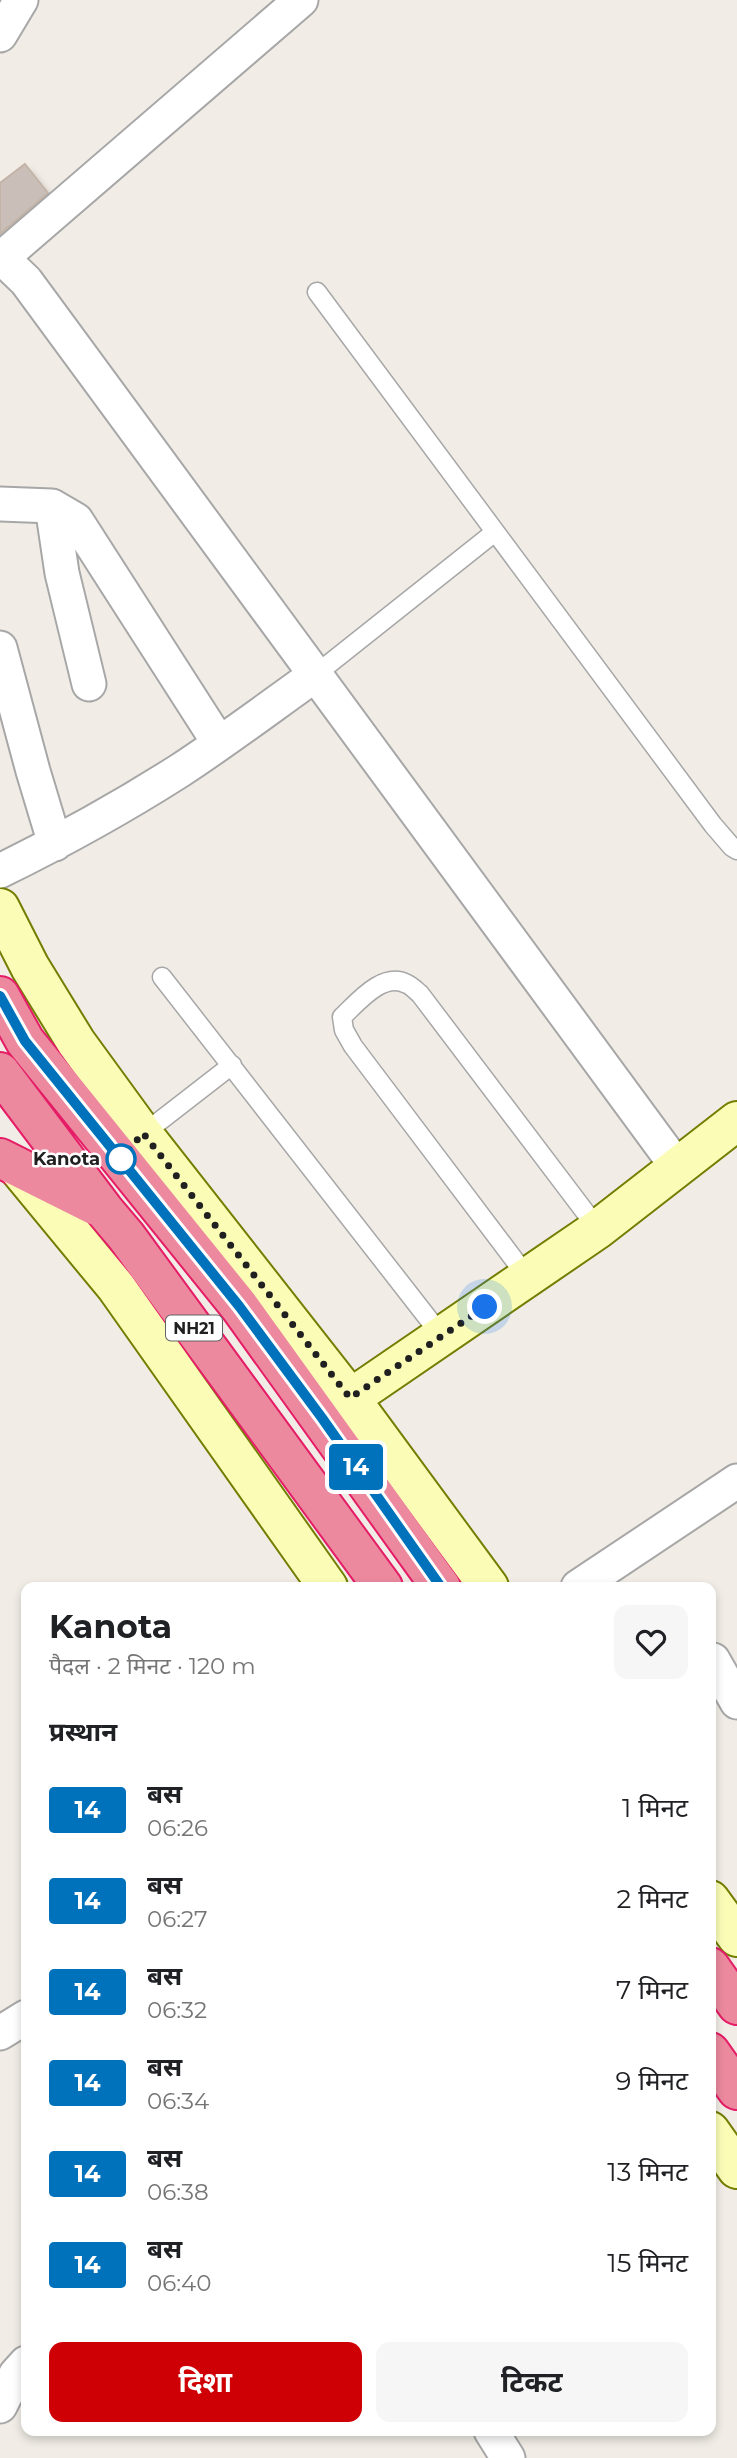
<!DOCTYPE html>
<html lang="hi">
<meta charset="utf-8">
<style>
body{margin:0;font-family:Montserrat,"Noto Sans Devanagari",sans-serif;background:#f6f6f6;color:#202124;height:100vh;display:flex;flex-direction:column;font-size:26px;white-space:nowrap}
*{box-sizing:border-box;margin:0}
p{font-size:23px;color:#757577}
.icon{flex:none;width:38px;height:38px;fill:none;stroke:currentColor;stroke-width:2;stroke-linecap:round;stroke-linejoin:round}
.map{position:relative;flex:1;overflow:hidden}
.panel{position:absolute;left:21px;top:1582px;width:695px;height:854px;display:flex;flex-direction:column;background:#fff;border-radius:14px;box-shadow:0 4px 10px #0003}
.panel>*{flex:none}
.badge{padding:0 14px;border-radius:5px;font-size:24px;line-height:46px}
.you{position:absolute;width:35px;height:35px;margin:-18px;border:5px solid #fff;border-radius:50%;background:#1a73e8;box-shadow:0 0 0 10px #1a73e833}
.map>.badge{position:absolute;translate:-50% -50%;box-shadow:0 0 0 4px #fff}
h2{padding:0 28px;font-size:26px;line-height:63px}
.round{display:grid;place-items:center;flex:none;width:74px;height:74px;border-radius:14px;background:#f6f6f6}
.summary{display:flex;align-items:center;justify-content:space-between;height:119px;padding:0 28px}
h1{font-size:33px;font-weight:700;line-height:52px}
.button{display:flex;gap:14px;margin-top:auto;padding:14px 28px}
.button a{flex:1;height:80px;border-radius:14px;background:#cf0005;color:#fff;font-size:28px;font-weight:700;line-height:80px;text-align:center}
.button a+a{background:#f6f6f6;color:#202124}
ul{padding:0;list-style:none}
li{display:flex;align-items:center;gap:21px;height:91px;padding:0 28px}
li div{flex:1}
li b{display:block;font-size:26px}
li em{font-style:normal}
li .badge{min-width:77px;font-weight:700;text-align:center}
.map>svg:first-child{display:block}
.building{fill:#c9bfb8;stroke:#c4b3a7;stroke-width:2;filter:url(#shadow)}
.lines{fill:none;stroke-linecap:round;stroke-linejoin:round}
.lane-casing{stroke:#a7a7a7;stroke-width:21}
.street-casing{stroke:#a7a7a7;stroke-width:37}
.secondary-casing{stroke:#737d00;stroke-width:42}
.highway-casing{stroke:#e51c66;stroke-width:42}
.lane{stroke:#fff;stroke-width:18}
.street{stroke:#fff;stroke-width:33}
.secondary{stroke:#fbfdb7;stroke-width:38}
.highway{stroke:#ec899e;stroke-width:38}
.line-casing{stroke:#fff;stroke-width:16}
.line{stroke:#0072bc;stroke-width:10}
.walk{stroke:#202020;stroke-width:7;stroke-dasharray:0 12.6}
.stop-dot{fill:#fff;stroke:#0072bc;stroke-width:3.5}
.labels{text-anchor:middle;dominant-baseline:central;stroke-width:5;stroke-linejoin:round;paint-order:stroke}
.shield{fill:#fff;stroke:#636363;stroke-width:2}
.shield-label{font-size:16px;font-weight:bold;fill:#202020}
.stop-label{font-size:18px;font-weight:bold;fill:#202020;stroke:#fff;text-anchor:end}
</style>
<div class="map">
<svg width="737" height="2458" viewBox="0 0 737 2458">
<defs>
<filter id="shadow"><feDropShadow dx="4.5" dy="8" stdDeviation="3.5" flood-color="#0004"/></filter>
</defs>
<rect width="100%" height="100%" fill="#f1ede6"/>
<path class="building" d="M 25,164 L 48,193 L 0,234 L 0,183 Z"/>
<g class="lines">
<defs>
<path id="lane" d="M 317,292 L 713,825 L 732,847 L 737,850
M 315,675 L 495,532
M 162,977 L 441,1335
M 143,1134 L 232,1065
M 528,1278 L 353,1046 L 344,1030 L 342,1017 C 358,1002 383,971 407,984 C 412,986 416,991 420,994 L 598,1229"/>
<path id="street" d="M 0,35 L 21,0
M 0,256 L 26,281 L 678,1168
M 3,257 L 301,0
M 0,504 L 52,506 L 76,520 L 219,743
M 52,506 L 62,573 L 89,684
M 0,648 L 33,771 L 55,844
M 0,871 C 61,841 121,808 179,771 C 225,741 270,707 315,675
M 578,1587 L 737,1481
M 713,1660 L 737,1702
M 0,2033 L 26,2017
M 0,2406 L 16,2374 L 26,2363
M 491,2431 L 508,2458"/>
<path id="secondary" d="M 0,908 L 30,967 L 76,1042 L 143,1134 L 350,1398 L 489,1587
M 17,1167 L 116,1287 L 328,1587
M 329,1413 L 598,1229 L 737,1121
M 710,1900 L 737,1937
M 710,2131 L 737,2169"/>
<path id="highway" d="M 0,996 L 25,1041 L 239,1306 L 441,1587
M 0,1072 L 104,1210 L 126,1236 L 383,1587
M 0,1158 L 96,1206
M 710,1967 L 737,2005
M 710,2052 L 737,2090"/>
</defs>
<use href="#lane" class="lane-casing"/>
<use href="#street" class="street-casing"/>
<use href="#secondary" class="secondary-casing"/>
<use href="#highway" class="highway-casing"/>
<use href="#lane" class="lane"/>
<use href="#street" class="street"/>
<use href="#secondary" class="secondary"/>
<use href="#highway" class="highway"/>
</g>
<g class="lines">
<defs>
<path id="line" d="M 0,996 L 25,1041 L 239,1306 L 322,1418 L 441,1587"/>
</defs>
<use href="#line" class="line-casing"/>
<use href="#line" class="line"/>
<path class="walk" d="M 121,1159 L 143,1133 L 350,1398 L 485,1307"/>
</g>
<circle class="stop-dot" cx="121" cy="1159" r="14"/>
<g class="labels">
<rect class="shield" x="166" y="1315.5" width="56" height="25" rx="5"/>
<g class="shield-label">
<text x="194" y="1328">NH21</text>
</g>
<g class="stop-label">
<text x="100" y="1159">Kanota</text>
</g>
</g>
</svg>
<div class="you" style="left:485px;top:1307px"></div>
<b class="badge" style="left:356px;top:1467px;background:#0072bc;color:#fff">14</b>
<section class="panel">
<div class="summary"><div><h1>Kanota</h1><p>पैदल · 2 मिनट · 120 m</p></div><a class="round"><svg class="icon" aria-label="heart" viewBox="0 0 24 24"><path d="M12 20l-8-8c-3-5 5-10 8-4 3-6 11-1 8 4z"/></svg></a></div>
<h2>प्रस्थान</h2>
<ul>
<li><span class="badge" style="background:#0072bc;color:#fff">14</span><div><b>बस</b><p>06:26</p></div><em>1 मिनट</em></li>
<li><span class="badge" style="background:#0072bc;color:#fff">14</span><div><b>बस</b><p>06:27</p></div><em>2 मिनट</em></li>
<li><span class="badge" style="background:#0072bc;color:#fff">14</span><div><b>बस</b><p>06:32</p></div><em>7 मिनट</em></li>
<li><span class="badge" style="background:#0072bc;color:#fff">14</span><div><b>बस</b><p>06:34</p></div><em>9 मिनट</em></li>
<li><span class="badge" style="background:#0072bc;color:#fff">14</span><div><b>बस</b><p>06:38</p></div><em>13 मिनट</em></li>
<li><span class="badge" style="background:#0072bc;color:#fff">14</span><div><b>बस</b><p>06:40</p></div><em>15 मिनट</em></li>
</ul>
<div class="button"><a>दिशा</a><a>टिकट</a></div>
</section>
</div>
